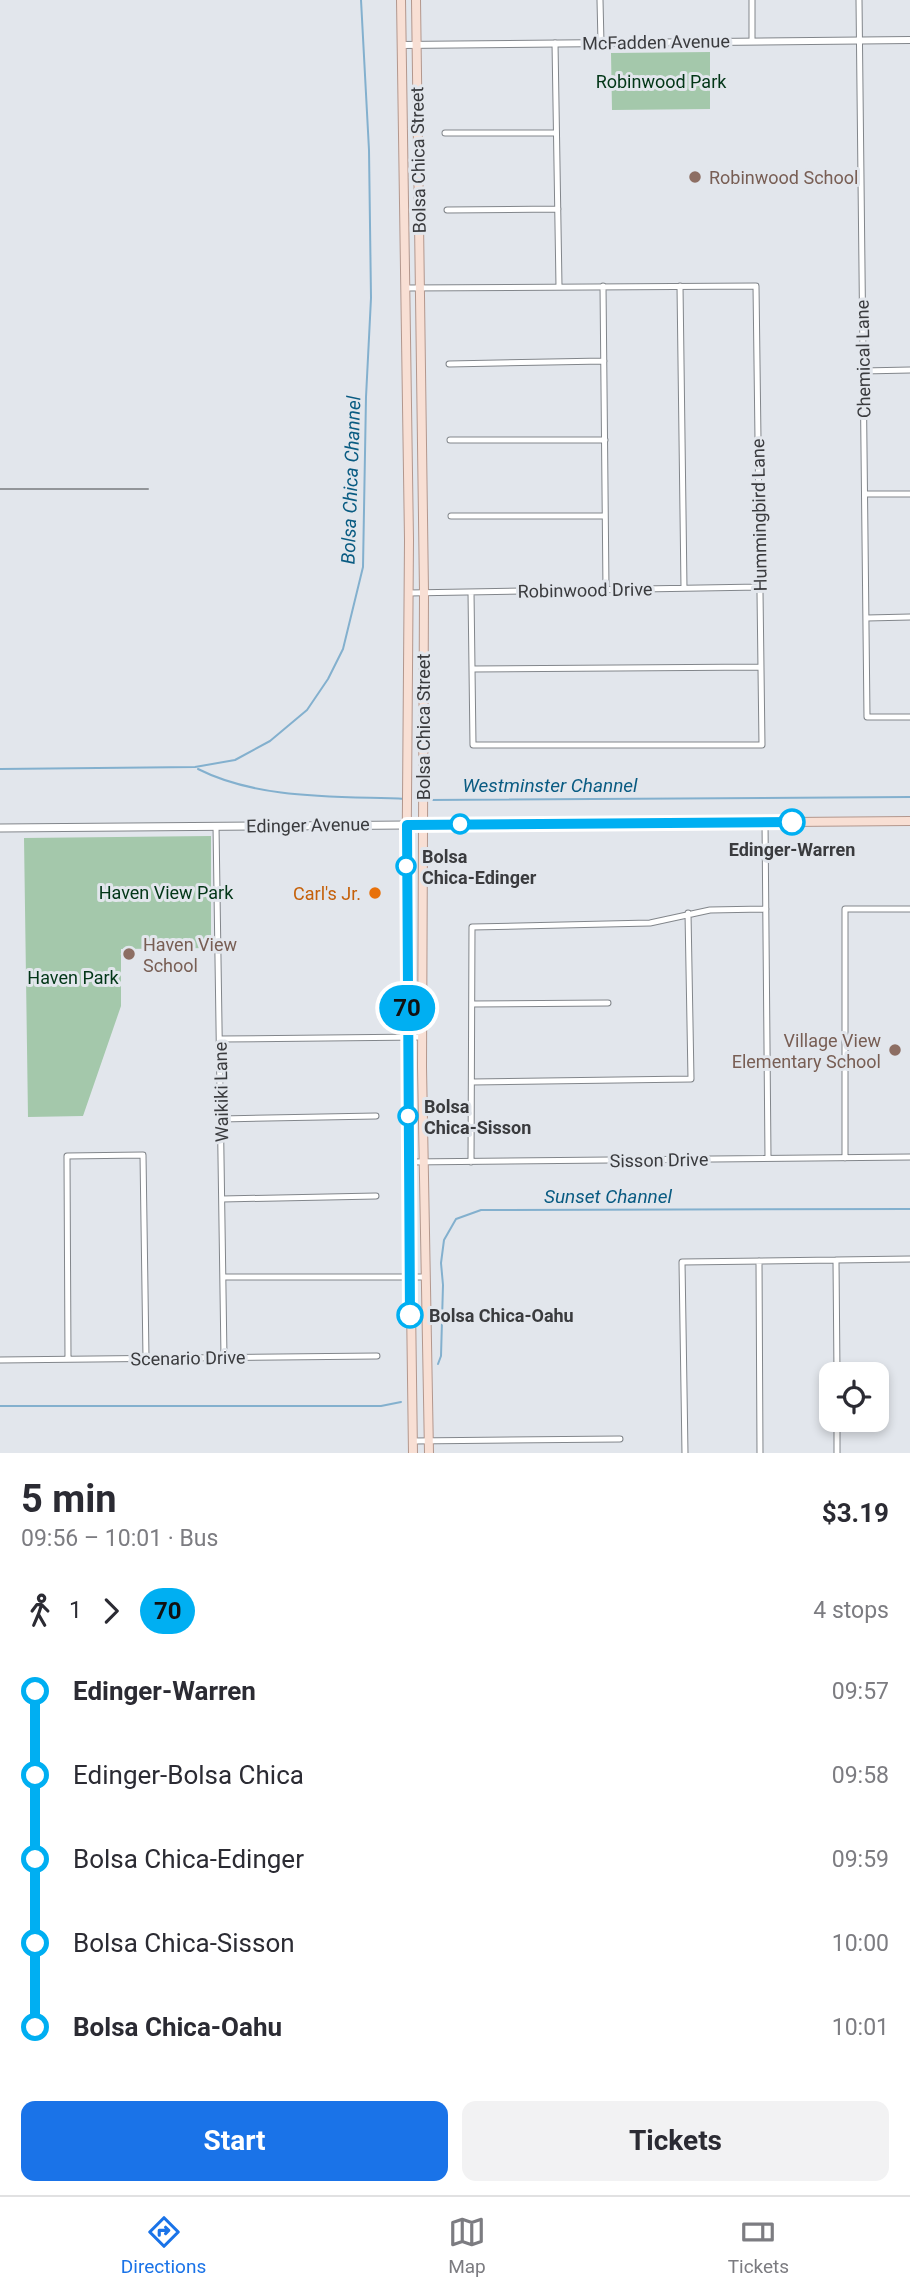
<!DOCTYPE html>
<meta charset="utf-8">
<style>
body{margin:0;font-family:Roboto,sans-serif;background:#f2f2f3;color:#2b2b33;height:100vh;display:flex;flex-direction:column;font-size:26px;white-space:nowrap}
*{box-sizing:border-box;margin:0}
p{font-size:23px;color:#7c7c81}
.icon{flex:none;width:38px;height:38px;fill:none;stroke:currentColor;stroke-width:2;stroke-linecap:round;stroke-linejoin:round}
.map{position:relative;height:1453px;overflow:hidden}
.drawer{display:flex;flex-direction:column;background:#fff;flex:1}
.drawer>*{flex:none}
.badge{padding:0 14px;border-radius:23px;font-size:24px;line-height:46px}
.controls{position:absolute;left:819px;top:1362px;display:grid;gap:14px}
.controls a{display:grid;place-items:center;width:70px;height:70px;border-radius:14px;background:#fff;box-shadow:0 4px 10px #0003;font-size:35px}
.map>.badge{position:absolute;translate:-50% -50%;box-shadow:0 0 0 4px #fff}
.legs{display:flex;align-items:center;gap:10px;height:77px;padding:0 21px;font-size:23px}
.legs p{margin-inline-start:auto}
.headline{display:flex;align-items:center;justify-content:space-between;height:119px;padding:0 21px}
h1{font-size:38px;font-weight:700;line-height:52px}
.cta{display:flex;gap:14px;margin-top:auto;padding:14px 21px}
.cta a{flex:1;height:80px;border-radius:14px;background:#1a73e8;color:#fff;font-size:28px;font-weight:700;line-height:80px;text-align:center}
.cta a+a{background:#f2f2f3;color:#2b2b33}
ul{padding:0 21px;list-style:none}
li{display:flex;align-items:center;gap:24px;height:84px;font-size:26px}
li i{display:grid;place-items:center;width:10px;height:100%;margin:0 9px;background:currentColor}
li i::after{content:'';width:18px;height:18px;margin:-9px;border:5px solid;border-radius:50%;background:#fff}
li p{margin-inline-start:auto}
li:first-child i{background:linear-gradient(#0000 50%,currentColor 0)}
li:last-child i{background:linear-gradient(currentColor 50%,#0000 0)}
.menu{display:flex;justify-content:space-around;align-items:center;height:98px;border-top:2px solid #e1e1e2;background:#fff;font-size:19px;color:#7c7c81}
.menu a{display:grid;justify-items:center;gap:4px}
.menu .active{color:#1a73e8}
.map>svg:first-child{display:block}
.green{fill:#a4c8ab}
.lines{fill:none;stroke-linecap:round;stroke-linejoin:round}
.stream{stroke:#83b0ce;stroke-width:2}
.minor-casing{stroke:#82868b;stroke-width:7}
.tertiary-casing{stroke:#82868b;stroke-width:8}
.secondary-casing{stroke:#82868b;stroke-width:9}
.primary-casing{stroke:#b3978d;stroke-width:10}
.minor{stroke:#fff;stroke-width:5}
.tertiary{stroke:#fff;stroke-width:6}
.secondary{stroke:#fff;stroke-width:7}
.primary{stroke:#f8dfd4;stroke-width:8}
.rail{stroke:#929599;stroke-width:2}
.line-1-casing{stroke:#fff;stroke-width:16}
.line-1{stroke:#00aff2;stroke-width:10}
.education-dot{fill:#8d6e63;stroke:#e2e6ec;stroke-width:2.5}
.stop-1-dot{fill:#fff;stroke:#00aff2;stroke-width:3.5}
.food-dot{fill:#e8710a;stroke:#e2e6ec;stroke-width:2.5}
.labels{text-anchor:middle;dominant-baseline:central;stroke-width:6;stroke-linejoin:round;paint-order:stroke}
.street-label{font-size:18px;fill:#3a3b3e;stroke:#e2e6ec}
.park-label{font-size:18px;fill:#023617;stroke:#e2e6ec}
.education-label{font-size:18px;fill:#785e54;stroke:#e2e6ec;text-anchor:start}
.stop-label{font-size:18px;font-weight:bold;fill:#3a3b3e;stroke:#e2e6ec;text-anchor:start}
.food-label{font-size:18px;fill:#c56008;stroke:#e2e6ec;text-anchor:end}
.water-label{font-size:19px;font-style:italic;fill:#095b82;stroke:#e2e6ec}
</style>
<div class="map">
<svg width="910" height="1453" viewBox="0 0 910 1453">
<rect width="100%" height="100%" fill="#e2e6ec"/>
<path class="green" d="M 710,52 L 710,109 L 612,110 L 611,53 Z
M 211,836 L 211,948 L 121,949 L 121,1006 L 83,1116 L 28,1117 L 24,838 Z"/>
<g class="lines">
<path class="stream" d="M 0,769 L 195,767 L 235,760 L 270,741 L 307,710 L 328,679 L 343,649 L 363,567 L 366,397 L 371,298 L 369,150 L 361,0
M 198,769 C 259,800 338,796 405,799
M 428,800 L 910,797
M 438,1364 L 441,1356 L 443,1285 L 441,1263 L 444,1240 L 456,1219 L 481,1210 L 910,1209
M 0,1406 L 381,1406 L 401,1402"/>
<defs>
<path id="minor" d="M 600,0 L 601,43
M 752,0 L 752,41
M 859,0 L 867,717 L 910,717
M 555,43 L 559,286
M 445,133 L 556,133
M 447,210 L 558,209
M 603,286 L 606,589
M 680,286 L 684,588
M 406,288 L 756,286 L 762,745 L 473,745 L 471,592
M 449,364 L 604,361
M 863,371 L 910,370
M 450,440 L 605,440
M 866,494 L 910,494
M 451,516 L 605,516
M 409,593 L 760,587
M 867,618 L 910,617
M 472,669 L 761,667
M 765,822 L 768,1158
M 216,826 L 224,1357
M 472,1004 L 608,1003
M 220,1039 L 421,1037
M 472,1082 L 691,1079 L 688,913
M 221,1119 L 376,1116
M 845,1158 L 845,909 L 910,909
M 409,1162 L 910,1157
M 471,1162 L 472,927 L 650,923 L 710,910 L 766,909
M 222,1199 L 376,1196
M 836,1260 L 837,1374
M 759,1261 L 760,1453
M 223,1277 L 425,1277
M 68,1359 L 67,1156 L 143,1155 L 146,1358
M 0,1360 L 377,1356
M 837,1419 L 837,1453
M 413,1441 L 620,1439
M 685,1453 L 682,1262 L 910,1259"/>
<path id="tertiary" d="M 401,45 L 910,40"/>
<path id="secondary" d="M 0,828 L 407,825"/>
<path id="primary" d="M 401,0 L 409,540 L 406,930 L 413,1453
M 416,0 L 424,592 L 422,1067 L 429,1453
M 407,825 L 910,821"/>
</defs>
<use href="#minor" class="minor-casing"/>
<use href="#tertiary" class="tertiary-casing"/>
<use href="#secondary" class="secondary-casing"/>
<use href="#primary" class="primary-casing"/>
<use href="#minor" class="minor"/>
<use href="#tertiary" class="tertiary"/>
<use href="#secondary" class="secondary"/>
<use href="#primary" class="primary"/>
<path class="rail" d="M 0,489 L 148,489"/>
</g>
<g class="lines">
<defs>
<path id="line-1" d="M 410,1315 L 407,825 L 792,822"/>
</defs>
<use href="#line-1" class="line-1-casing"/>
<use href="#line-1" class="line-1"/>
</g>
<g class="education-dot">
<circle cx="695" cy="177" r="7"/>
<circle cx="129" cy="954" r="7"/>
<circle cx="895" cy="1050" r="7"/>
</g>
<g class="stop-1-dot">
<circle cx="792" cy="822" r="12"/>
<circle cx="460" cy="824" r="9"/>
<circle cx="406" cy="866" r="9"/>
<circle cx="408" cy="1116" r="9"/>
<circle cx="410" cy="1315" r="12"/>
</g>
<circle class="food-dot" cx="375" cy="893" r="7"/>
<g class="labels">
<g class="street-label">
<text transform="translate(656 42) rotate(-1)">McFadden Avenue</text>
<text transform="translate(418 160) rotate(-91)">Bolsa Chica Street</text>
<text transform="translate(863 359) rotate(-91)">Chemical Lane</text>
<text transform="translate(759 515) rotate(-91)">Hummingbird Lane</text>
<text transform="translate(585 590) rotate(-1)">Robinwood Drive</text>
<text transform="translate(423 727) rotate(-90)">Bolsa Chica Street</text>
<text transform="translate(308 825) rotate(-1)">Edinger Avenue</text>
<text transform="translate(221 1092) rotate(-91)">Waikiki Lane</text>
<text transform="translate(659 1160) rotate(-1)">Sisson Drive</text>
<text transform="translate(188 1358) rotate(-1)">Scenario Drive</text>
</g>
<g class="park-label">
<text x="661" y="81">Robinwood Park</text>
<text x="166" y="892">Haven View Park</text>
<text x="73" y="977">Haven Park</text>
</g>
<g class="education-label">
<text x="709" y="177">Robinwood School</text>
<text x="143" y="944">Haven View<tspan x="143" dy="21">School</tspan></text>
<text x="881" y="1040" text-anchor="end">Village View<tspan x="881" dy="21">Elementary School</tspan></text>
</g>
<g class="stop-label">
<text x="792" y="849" text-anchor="middle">Edinger-Warren</text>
<text x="422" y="856">Bolsa<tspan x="422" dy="21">Chica-Edinger</tspan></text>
<text x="424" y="1106">Bolsa<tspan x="424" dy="21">Chica-Sisson</tspan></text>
<text x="429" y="1315">Bolsa Chica-Oahu</text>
</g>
<g class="food-label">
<text x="361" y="893">Carl's Jr.</text>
</g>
<g class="water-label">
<text transform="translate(351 480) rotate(-88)">Bolsa Chica Channel</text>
<text x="550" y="785">Westminster Channel</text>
<text x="608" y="1196">Sunset Channel</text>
</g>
</g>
</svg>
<div class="controls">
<a><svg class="icon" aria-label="locate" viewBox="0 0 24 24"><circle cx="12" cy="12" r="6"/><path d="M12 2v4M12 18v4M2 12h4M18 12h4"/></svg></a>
</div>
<b class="badge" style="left:407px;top:1008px;background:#00aff2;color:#111">70</b>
</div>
<section class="drawer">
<div class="headline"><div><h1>5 min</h1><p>09:56 – 10:01 · Bus</p></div><b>$3.19</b></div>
<div class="legs"><svg class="icon" aria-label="walk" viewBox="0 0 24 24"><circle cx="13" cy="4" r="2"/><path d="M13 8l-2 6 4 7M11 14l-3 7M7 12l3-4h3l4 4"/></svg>1<svg class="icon" aria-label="forward" viewBox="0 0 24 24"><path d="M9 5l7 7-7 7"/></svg><b class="badge" style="background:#00aff2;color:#111">70</b><p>4 stops</p></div>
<ul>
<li><i style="color:#00aff2"></i><b>Edinger-Warren</b><p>09:57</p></li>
<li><i style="color:#00aff2"></i><span>Edinger-Bolsa Chica</span><p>09:58</p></li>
<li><i style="color:#00aff2"></i><span>Bolsa Chica-Edinger</span><p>09:59</p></li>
<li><i style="color:#00aff2"></i><span>Bolsa Chica-Sisson</span><p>10:00</p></li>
<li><i style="color:#00aff2"></i><b>Bolsa Chica-Oahu</b><p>10:01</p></li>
</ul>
<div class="cta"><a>Start</a><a>Tickets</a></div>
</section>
<nav class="menu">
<a class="active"><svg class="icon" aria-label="directions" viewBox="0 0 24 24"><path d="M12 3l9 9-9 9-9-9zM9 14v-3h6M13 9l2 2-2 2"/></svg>Directions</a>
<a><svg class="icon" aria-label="map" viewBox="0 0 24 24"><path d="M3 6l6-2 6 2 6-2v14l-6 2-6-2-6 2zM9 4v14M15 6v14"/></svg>Map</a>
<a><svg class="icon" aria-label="tickets" viewBox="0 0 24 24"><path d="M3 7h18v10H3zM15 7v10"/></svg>Tickets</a>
</nav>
